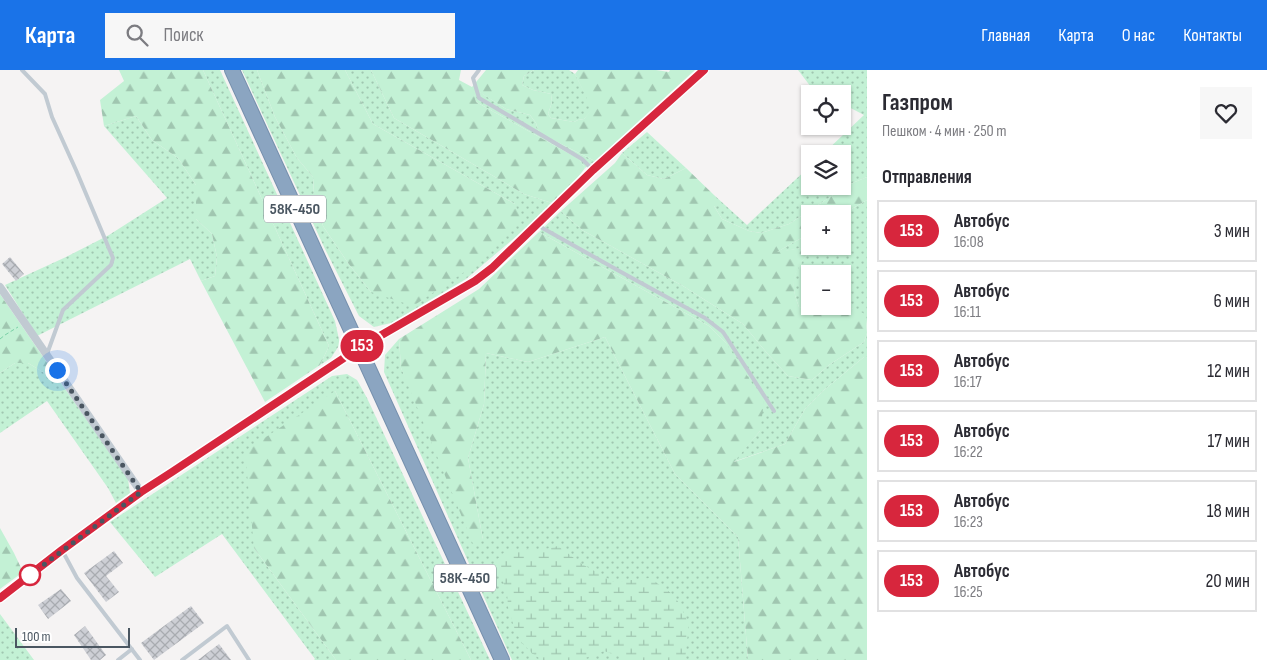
<!DOCTYPE html>
<html lang="ru">
<meta charset="utf-8">
<style>
body{margin:0;font-family:"Sofia Sans Condensed",sans-serif;background:#f7f7f7;color:#2b2b33;height:100vh;display:flex;flex-direction:column;font-size:19px;white-space:nowrap}
*{box-sizing:border-box;margin:0}
p{font-size:16px;color:#7c7c81}
.icon{flex:none;width:28px;height:28px;fill:none;stroke:currentColor;stroke-width:2;stroke-linecap:round;stroke-linejoin:round}
.map{position:relative;flex:1;overflow:hidden}
.drawer{display:flex;flex-direction:column;background:#fff;width:400px}
.drawer>*{flex:none}
.badge{padding:0 10px;border-radius:16px;font-size:18px;line-height:32px}
.controls{position:absolute;left:801px;top:15px;display:grid;gap:10px}
.controls a{display:grid;place-items:center;width:50px;height:50px;border-radius:0px;background:#fff;box-shadow:0 1px 4px #0004;font-size:25px}
.scale{position:absolute;left:15px;bottom:12px;width:115px;box-sizing:border-box;padding-left:5px;border:2px solid #4a5661;border-top:0;font-size:14px;line-height:18px;white-space:nowrap;color:#4a5661;-webkit-text-stroke:4px #fff;paint-order:stroke}
.you{position:absolute;width:25px;height:25px;margin:-12px;border:4px solid #fff;border-radius:50%;background:#1a73e8;box-shadow:0 0 0 8px #1a73e833}
.map>.badge{position:absolute;translate:-50% -50%;box-shadow:0 0 0 2px #fff}
h2{padding:0 15px;font-size:19px;line-height:45px}
.round{display:grid;place-items:center;flex:none;width:52px;height:52px;border-radius:0px;background:#f7f7f7}
.headline{display:flex;align-items:center;justify-content:space-between;height:85px;padding:0 15px}
h1{font-size:24px;font-weight:700;line-height:38px}
ul{padding:0;list-style:none}
li{display:flex;align-items:center;gap:15px;height:62px;margin:0 10px 8px;padding:0 5px;border:2px solid #e1e1e2;border-radius:0px}
li div{flex:1}
li b{display:block;font-size:19px}
li em{font-style:normal}
li .badge{min-width:55px;font-weight:700;text-align:center}
header{display:flex;align-items:center;gap:30px;box-sizing:border-box;height:70px;padding:0 25px;background:#1a73e8;color:#fff}
header strong{font-size:24px}
nav{display:flex;gap:28px;margin-inline-start:auto;font-size:18px}
.search{width:350px;height:45px;background:#f7f7f7;display:flex;align-items:center;gap:12px;box-sizing:border-box;padding:0 18px;border-radius:0px;color:#7c7c81;font-size:19px}
main{display:flex;flex:1;min-height:0}
.map>svg:first-child{display:block}
.grass{fill:url(#grass-dots);fill-rule:evenodd}
.forest{fill:url(#forest-firs)}
.wetland{fill:url(#wetland-marsh)}
.building{fill:url(#building-cross-hatch)}
.lines{fill:none;stroke-linecap:round;stroke-linejoin:round}
.highway-casing{stroke:#7690ad;stroke-width:16}
.path{stroke:#7ad0a6;stroke-width:1;stroke-dasharray:4 2.5;stroke-linecap:butt}
.lane{stroke:#c1cad2;stroke-width:4}
.street{stroke:#c1cad2;stroke-width:8}
.secondary{stroke:#c1cbd6;stroke-width:10}
.highway{stroke:#8ba5c1;stroke-width:14}
.line-casing{stroke:#fff;stroke-width:11}
.line{stroke:#d7263d;stroke-width:8}
.walk{stroke:#4a5661;stroke-width:5;stroke-dasharray:0 9}
.stop-dot{fill:#fff;stroke:#d7263d;stroke-width:2.5}
.labels{text-anchor:middle;dominant-baseline:central;stroke-width:4;stroke-linejoin:round;paint-order:stroke}
.shield{fill:#fff;stroke:#808990;stroke-width:1}
.shield-label{font-size:16px;font-weight:bold;fill:#4a5661}
</style>
<header>
<strong>Карта</strong>
<div class="search"><svg class="icon" aria-label="search" viewBox="0 0 24 24"><circle cx="10" cy="10" r="6"/><path d="M15 15l6 6"/></svg>Поиск</div>
<nav><a>Главная</a><a>Карта</a><a>О нас</a><a>Контакты</a></nav>
</header>
<main>
<div class="map">
<svg width="867" height="590" viewBox="0 0 867 590">
<defs>
<pattern id="grass-dots" width="8" height="8" patternUnits="userSpaceOnUse" patternTransform="scale(1.25)"><rect width="8" height="8" fill="#c3f1d5"/><path d="M2 2h.1M6 6h.1" fill="none" stroke="#a0c6b0" stroke-width="1.8" stroke-linecap="round"/></pattern>
<pattern id="forest-firs" width="22" height="20" patternUnits="userSpaceOnUse" patternTransform="scale(1.25)"><rect width="22" height="20" fill="#c3f1d5"/><path d="M5 1l3.5 6h-7zM16 11l3.5 6h-7z" fill="#a0c6b0"/></pattern>
<pattern id="wetland-marsh" width="20" height="14" patternUnits="userSpaceOnUse" patternTransform="scale(1.25)"><rect width="20" height="14" fill="#c3f1d5"/><path d="M1 5h8M5 5V1M11 12h8M15 12V8" fill="none" stroke="#a0c6b0"/></pattern>
<pattern id="building-cross-hatch" width="8" height="8" patternUnits="userSpaceOnUse" patternTransform="scale(1.25)"><rect width="8" height="8" fill="#cdcfd5"/><path d="M0 0l8 8M0 8l8-8" fill="none" stroke="#a8abb0"/></pattern>
</defs>
<rect width="100%" height="100%" fill="#f5f3f3"/>
<path class="grass" d="M 203,0 L 220,0 L 335,251 L 340,274 L 331,288 L 320,295 L 329,276 Z
M 242,0 L 257,0 L 275,47 L 297,88 L 313,107 L 314,125 L 323,156 L 348,193 L 371,222 L 515,134 L 373,54 L 345,0 L 371,0 L 394,48 L 524,124 L 552,133 L 518,165 L 466,209 L 391,253 L 374,257 L 359,246 L 325,179 Z
M 534,0 L 569,0 L 575,4 L 593,39 L 584,49 L 578,50 L 574,52 L 551,48 L 548,44 L 552,32 L 551,24 L 533,20 L 522,15 L 524,6 Z
M 798,0 L 867,0 L 867,107 L 850,114 L 789,154 L 761,163 L 749,161 L 722,149 L 714,136 L 714,125 L 747,155 L 810,96 L 810,116 L 842,116 L 842,84 L 823,84 L 864,45 L 843,34 L 842,24 L 820,24 L 814,21 Z
M 472,17 L 506,39 L 530,45 L 536,53 L 539,63 L 595,91 L 585,98 L 579,89 L 476,32 Z
M 136,46 L 152,70 L 178,88 L 196,115 L 196,149 L 212,164 L 217,187 L 215,206 L 201,211 L 190,189 L 37,266 L 5,215 L 66,187 L 109,165 L 167,128 L 104,56 Z
M 647,62 L 686,98 L 664,109 L 647,105 L 622,83 Z
M 867,130 L 867,258 L 866,250 L 852,238 L 828,240 L 799,237 C 789,212 793,202 809,182 L 807,177 L 775,183 L 810,163 L 810,176 L 842,176 L 843,144 ZM 810,204 L 842,204 L 842,236 L 810,236 Z
M 561,141 L 582,160 L 683,216 L 743,254 L 767,283 L 788,306 L 812,310 L 829,295 L 864,272 L 867,263 L 867,287 L 864,287 L 824,320 L 805,339 L 785,374 L 733,392 L 760,361 L 726,273 L 709,256 L 539,162 Z
M 605,267 L 675,404 L 738,467 L 748,590 L 512,590 L 384,302 L 385,285 L 399,269 L 401,298 L 483,470 L 468,388 L 484,334 L 486,283 L 528,292 Z
M 15,293 L 28,293 L 61,313 L 128,409 L 130,423 L 116,433 L 108,418 L 47,331 L 0,363 L 0,303 Z
M 347,304 L 357,310 L 367,328 L 490,590 L 471,590 L 335,321 L 254,478 L 336,590 L 314,590 L 315,589 L 222,464 L 155,507 L 110,452 L 332,306 Z
M 0,544 L 34,590 L 0,590 Z"/>
<path class="forest" d="M 119,0 L 203,0 L 329,276 L 320,295 L 265,332 L 201,211 L 215,206 L 217,187 L 212,164 L 196,149 L 196,115 L 178,88 L 152,70 L 136,46 L 104,56 L 100,30 L 124,11 Z
M 257,0 L 345,0 L 373,54 L 515,134 L 521,149 L 475,195 L 413,236 L 371,222 L 348,193 L 323,156 L 314,125 L 313,107 L 297,88 L 275,47 Z
M 371,0 L 461,0 L 459,10 L 472,17 L 486,0 L 534,0 L 524,6 L 522,15 L 533,20 L 551,24 L 552,32 L 548,44 L 551,48 L 574,52 L 578,50 L 584,49 L 592,39 L 575,4 L 578,0 L 656,0 L 669,2 L 670,0 L 695,0 L 595,91 L 539,63 L 536,53 L 530,45 L 506,39 L 473,18 L 476,32 L 579,89 L 585,98 L 575,111 L 552,133 L 524,124 L 394,48 Z
M 622,83 L 647,105 L 664,109 L 686,98 L 714,125 L 714,136 L 722,149 L 749,161 L 761,163 L 789,154 L 850,114 L 867,107 L 867,130 L 843,144 L 810,144 L 810,163 L 777,182 L 807,177 L 809,182 C 794,202 789,212 799,237 L 828,240 L 852,238 L 863,243 L 866,250 L 867,263 L 864,272 L 829,295 L 812,310 L 788,306 L 767,283 L 743,254 L 683,216 L 582,160 L 561,141 L 615,93 Z
M 539,162 L 709,256 L 726,273 L 764,332 L 760,361 L 734,392 L 785,374 L 805,339 L 824,320 L 864,287 L 867,287 L 867,590 L 748,590 L 738,467 L 675,404 L 605,267 L 528,292 L 486,283 L 484,334 L 468,388 L 483,470 L 473,474 L 401,298 L 399,269 L 479,219 Z
M 0,224 L 61,313 L 28,293 L 15,293 L 0,303 Z
M 335,321 L 471,590 L 336,590 L 254,478 L 245,381 Z
M 0,458 L 14,483 L 23,502 L 0,519 Z"/>
<path class="wetland" d="M 558,476 L 582,494 L 614,512 L 650,508 L 675,526 L 689,553 L 685,590 L 629,590 L 604,581 L 580,590 L 542,590 L 533,584 L 522,573 L 515,560 L 508,537 L 507,521 L 497,499 L 496,491 C 507,475 518,480 535,480 C 542,480 551,478 558,476 Z"/>
<path class="building" d="M 10,187 L 24,204 L 16,211 L 2,194 Z
M 114,481 L 123,493 L 106,506 L 119,522 L 106,532 L 84,503 Z
M 61,519 L 71,531 L 48,549 L 38,535 Z
M 191,536 L 204,553 L 154,590 L 141,573 Z
M 85,556 L 106,585 L 100,590 L 91,590 L 74,565 Z
M 219,574 L 231,590 L 198,590 Z"/>
<g class="lines">
<defs>
<path id="highway" d="M 232,0 L 502,590"/>
</defs>
<use href="#highway" class="highway-casing"/>
<path class="path" d="M 0,269 L 5,265 L 18,257"/>
<path class="lane" d="M 22,0 L 45,24 L 52,47 L 76,100 L 113,188 L 111,195 L 63,240 L 47,284
M 479,0 L 473,8 L 479,28 L 582,89 L 593,100
M 537,155 L 621,202 L 705,248 L 723,262 L 774,341
M 62,480 L 77,508 L 140,590
M 118,590 L 132,579
M 182,590 L 227,556 L 249,590"/>
<path class="street" d="M 0,217 L 141,422
M 0,528 L 141,422 L 359,278"/>
<path class="secondary" d="M 359,278 L 475,211 L 492,198 L 593,100 L 704,0"/>
<use href="#highway" class="highway"/>
</g>
<g class="lines">
<defs>
<path id="line" d="M 0,528 L 62,480 L 141,422 L 172,402 L 359,278 L 475,211 L 492,198 L 593,100 L 704,0"/>
</defs>
<use href="#line" class="line-casing"/>
<use href="#line" class="line"/>
<path class="walk" d="M 30,505 L 141,422 L 57,300"/>
</g>
<circle class="stop-dot" cx="30" cy="505" r="10"/>
<g class="labels">
<g class="shield">
<rect x="264" y="125.5" width="62" height="27" rx="4"/>
<rect x="434" y="494.5" width="62" height="27" rx="4"/>
</g>
<g class="shield-label">
<text x="295" y="139">58К-450</text>
<text x="465" y="508">58К-450</text>
</g>
</g>
</svg>
<div class="controls">
<a><svg class="icon" aria-label="locate" viewBox="0 0 24 24"><circle cx="12" cy="12" r="6"/><path d="M12 2v4M12 18v4M2 12h4M18 12h4"/></svg></a>
<a><svg class="icon" aria-label="layers" viewBox="0 0 24 24"><path d="M12 4l9 5-9 5-9-5zM3 14l9 5 9-5"/></svg></a>
<a>+</a>
<a>−</a>
</div>
<div class="scale">100 m</div>
<div class="you" style="left:57px;top:300px"></div>
<b class="badge" style="left:362px;top:276px;background:#d7263d;color:#fff">153</b>
</div>
<section class="drawer">
<div class="headline"><div><h1>Газпром</h1><p>Пешком · 4 мин · 250 m</p></div><a class="round"><svg class="icon" aria-label="heart" viewBox="0 0 24 24"><path d="M12 20l-8-8c-3-5 5-10 8-4 3-6 11-1 8 4z"/></svg></a></div>
<h2>Отправления</h2>
<ul>
<li><span class="badge" style="background:#d7263d;color:#fff">153</span><div><b>Автобус</b><p>16:08</p></div><em>3 мин</em></li>
<li><span class="badge" style="background:#d7263d;color:#fff">153</span><div><b>Автобус</b><p>16:11</p></div><em>6 мин</em></li>
<li><span class="badge" style="background:#d7263d;color:#fff">153</span><div><b>Автобус</b><p>16:17</p></div><em>12 мин</em></li>
<li><span class="badge" style="background:#d7263d;color:#fff">153</span><div><b>Автобус</b><p>16:22</p></div><em>17 мин</em></li>
<li><span class="badge" style="background:#d7263d;color:#fff">153</span><div><b>Автобус</b><p>16:23</p></div><em>18 мин</em></li>
<li><span class="badge" style="background:#d7263d;color:#fff">153</span><div><b>Автобус</b><p>16:25</p></div><em>20 мин</em></li>
</ul>
</section>
</main>
